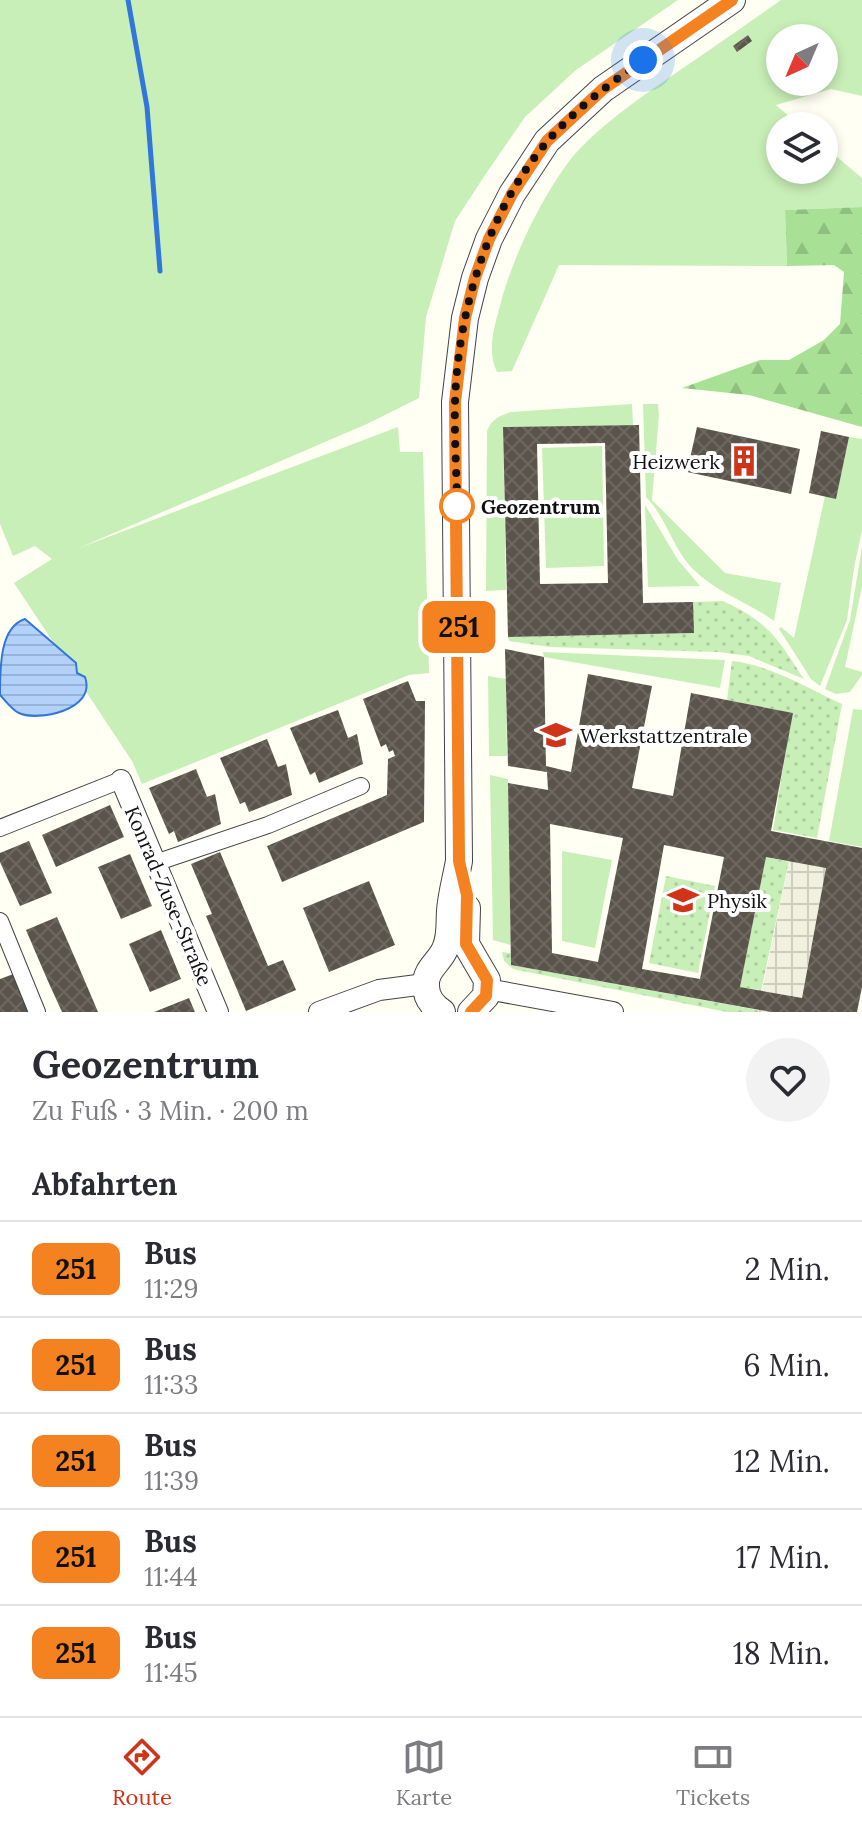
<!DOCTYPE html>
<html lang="de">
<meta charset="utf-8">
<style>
body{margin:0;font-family:Lora,serif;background:#f2f2f3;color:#2b2b33;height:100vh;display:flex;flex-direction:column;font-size:30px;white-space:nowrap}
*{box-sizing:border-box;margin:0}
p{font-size:26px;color:#7c7c81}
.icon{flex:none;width:44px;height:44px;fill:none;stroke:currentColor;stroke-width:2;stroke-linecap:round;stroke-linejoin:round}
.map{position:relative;height:1012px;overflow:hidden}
.drawer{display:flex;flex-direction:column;background:#fff;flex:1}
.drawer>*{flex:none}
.badge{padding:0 16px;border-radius:12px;font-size:28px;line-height:52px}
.needle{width:52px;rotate:224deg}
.tools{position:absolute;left:766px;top:24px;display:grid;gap:16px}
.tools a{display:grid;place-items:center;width:72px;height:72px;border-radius:50%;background:#fff;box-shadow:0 4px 12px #0003;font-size:40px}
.you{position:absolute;width:40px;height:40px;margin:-20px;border:6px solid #fff;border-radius:50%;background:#1a73e8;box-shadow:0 0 0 12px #1a73e833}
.map>.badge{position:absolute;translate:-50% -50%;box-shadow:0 0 0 4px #fff}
h2{padding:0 32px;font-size:30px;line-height:72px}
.round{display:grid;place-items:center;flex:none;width:84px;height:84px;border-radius:42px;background:#f2f2f3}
.headline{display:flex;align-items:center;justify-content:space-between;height:136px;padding:0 32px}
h1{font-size:38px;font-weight:800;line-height:60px}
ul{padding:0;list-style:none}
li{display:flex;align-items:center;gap:24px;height:96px;padding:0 32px;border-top:2px solid #e1e1e2}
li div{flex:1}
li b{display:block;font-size:30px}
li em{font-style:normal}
li .badge{min-width:88px;font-weight:700;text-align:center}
.dock{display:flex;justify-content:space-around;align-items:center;height:112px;border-top:2px solid #e1e1e2;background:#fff;font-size:22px;color:#7c7c81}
.dock a{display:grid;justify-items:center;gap:4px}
.dock .selected{color:#d03418}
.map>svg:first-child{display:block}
.grass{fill:#c9efb8;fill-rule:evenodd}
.forest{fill:url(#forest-firs)}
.garden{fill:url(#garden-dots)}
.plaza{fill:url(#plaza-grid)}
.water{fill:url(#water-rules);stroke:#3176db;stroke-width:2}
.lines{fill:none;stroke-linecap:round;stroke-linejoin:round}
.stream{stroke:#3176db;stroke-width:5}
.building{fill:url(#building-cross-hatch);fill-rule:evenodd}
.pedestrian-casing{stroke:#434343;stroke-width:18}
.minor-casing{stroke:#434343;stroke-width:22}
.tertiary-casing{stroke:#434343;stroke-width:28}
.pedestrian{stroke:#fff;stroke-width:16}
.minor{stroke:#fff;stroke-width:20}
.tertiary{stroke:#fff;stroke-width:26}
.line-casing{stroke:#fff;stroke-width:18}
.line{stroke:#f58220;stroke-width:12}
.walk{stroke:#101010;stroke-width:8;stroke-dasharray:0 14.4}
.stop-dot{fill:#fff;stroke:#f58220;stroke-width:4}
.labels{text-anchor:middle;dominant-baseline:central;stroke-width:8;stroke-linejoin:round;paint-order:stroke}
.poi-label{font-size:20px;fill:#101010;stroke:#fff;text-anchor:start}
.stop-label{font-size:20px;font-weight:bold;fill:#101010;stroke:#fff;text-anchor:start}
.street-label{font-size:20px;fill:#101010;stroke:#fff}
</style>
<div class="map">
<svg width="862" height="1012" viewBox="0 0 862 1012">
<defs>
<pattern id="forest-firs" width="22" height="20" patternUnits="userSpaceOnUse" patternTransform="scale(2)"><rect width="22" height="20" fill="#a8e195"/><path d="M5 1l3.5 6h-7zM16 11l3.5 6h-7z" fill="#90c07f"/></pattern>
<pattern id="garden-dots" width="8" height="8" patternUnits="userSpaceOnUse" patternTransform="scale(2)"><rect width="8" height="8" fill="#c9efb8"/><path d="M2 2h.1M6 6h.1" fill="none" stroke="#accc9d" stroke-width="1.8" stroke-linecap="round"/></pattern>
<pattern id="plaza-grid" width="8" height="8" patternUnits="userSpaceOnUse" patternTransform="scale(2)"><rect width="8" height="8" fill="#f2f1e0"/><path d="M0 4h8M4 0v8" fill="none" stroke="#cecebf"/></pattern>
<pattern id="water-rules" width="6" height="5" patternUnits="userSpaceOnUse" patternTransform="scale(2)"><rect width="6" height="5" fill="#b2d2fc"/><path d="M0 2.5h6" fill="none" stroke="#98b3d7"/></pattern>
<pattern id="building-cross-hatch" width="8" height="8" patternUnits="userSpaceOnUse" patternTransform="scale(2)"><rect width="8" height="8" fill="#5a544b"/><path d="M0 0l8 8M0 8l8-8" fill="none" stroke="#6d6861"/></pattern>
</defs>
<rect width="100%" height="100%" fill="#fffff3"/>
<path class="grass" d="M 0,0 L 678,0 L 576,70 L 525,117 L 485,175 L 455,221 L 426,317 L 419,398 L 369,423 L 79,548 L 398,427 L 400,452 L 423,452 L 429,673 L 409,675 L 142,784 L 132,761 L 14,583 L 52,559 L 35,546 L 13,556 L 0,524 Z
M 781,0 L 862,0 L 862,96 L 831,89 L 776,105 L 800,126 L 780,126 L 780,170 L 824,170 L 824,146 L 862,178 L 862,207 L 785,210 L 787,266 L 559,265 L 512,371 L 497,372 C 486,350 495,325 501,302 C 513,256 545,190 575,154 C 602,124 637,100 670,77 C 707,52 744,26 781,0 ZM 780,38 L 824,38 L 824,82 L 780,82 Z
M 632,404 L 633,425 L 503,428 L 506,590 L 486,591 L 487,431 C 492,419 499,416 511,412 Z
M 643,404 L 658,404 L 659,415 L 652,500 L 725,573 L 781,583 L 774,621 C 748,602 717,593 694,570 C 673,550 667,518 646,497 Z
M 849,437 L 862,439 L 862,530 L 854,568 L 847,620 L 820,686 L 811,679 L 779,629 L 781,627 L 794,638 L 825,496 L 836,498 Z
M 602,446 L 604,566 L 546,568 L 542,448 Z
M 645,505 L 678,560 L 700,586 L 648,587 Z
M 862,547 L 862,587 L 845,667 L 862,672 L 862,675 L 850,692 L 836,694 L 825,689 L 850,620 Z
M 543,652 L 725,660 L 720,688 L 544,657 Z
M 488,676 L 506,679 L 507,756 L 489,756 Z
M 853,709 L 862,710 L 862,847 L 829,841 Z
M 490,775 L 508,779 L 511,945 L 493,940 Z
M 562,851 L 612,860 L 595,948 L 562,941 Z"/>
<path class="forest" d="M 862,207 L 862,427 L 749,395 L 682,388 L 760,360 L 789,360 L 824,340 L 840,324 L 844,272 L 834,265 L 787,266 L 785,210 Z"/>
<path class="garden" d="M 723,601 C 770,623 777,638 804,679 L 749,656 L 718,652 L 550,647 L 509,641 L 508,637 L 693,633 L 693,602 Z
M 732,661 C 770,665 807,688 842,704 L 817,838 L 773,830 L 792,713 L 727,700 Z
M 766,857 L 789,861 L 761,991 L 740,987 Z
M 666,876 L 715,886 L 698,973 L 649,963 Z
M 502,952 L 511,953 L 511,965 L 758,1010 L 758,1012 L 727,1012 L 513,969 L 504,961 Z"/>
<path class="plaza" d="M 771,831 L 862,848 L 862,875 L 826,869 L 799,1012 L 758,1012 L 758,1009 L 736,1006 L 740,987 L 762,990 L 789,862 L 766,857 Z"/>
<path class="water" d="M 25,619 L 76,663 L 77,673 L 85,677 C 97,710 37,722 19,713 C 12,710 5,700 0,695 C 0,666 0,627 25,619 Z"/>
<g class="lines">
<path class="stream" d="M 128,0 L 147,107 L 160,271"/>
</g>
<path class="building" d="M 748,35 L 752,41 L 737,52 L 733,46 Z
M 639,425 L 643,603 L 693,602 L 694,633 L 508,637 L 503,427 ZM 605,443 L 608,583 L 540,584 L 537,444 Z
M 697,427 L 800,449 L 791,494 L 687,472 Z
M 821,431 L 849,437 L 836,499 L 809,493 Z
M 505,649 L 544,657 L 546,766 L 571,772 L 588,674 L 652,686 L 632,788 L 673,796 L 691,693 L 793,713 L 771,831 L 862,848 L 862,987 L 857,1012 L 771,1012 L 511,965 L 508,783 L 548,790 L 547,772 L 508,766 ZM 550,824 L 623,838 L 598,962 L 552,953 ZM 664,845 L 724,857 L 700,979 L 642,969 ZM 766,857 L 826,868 L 802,998 L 740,987 Z
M 408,681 L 416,701 L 425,701 L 424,822 L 282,882 L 267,846 L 387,795 L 388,759 L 395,756 L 393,750 L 389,752 L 386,744 L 381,747 L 363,699 Z
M 338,710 L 348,738 L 357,734 L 363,764 L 319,783 L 315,772 L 310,775 L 290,728 Z
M 267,739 L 278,767 L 286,764 L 292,795 L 249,812 L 245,802 L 240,804 L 220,758 Z
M 196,769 L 207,797 L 215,794 L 221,824 L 178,842 L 174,831 L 169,834 L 149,788 Z
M 110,805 L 124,837 L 56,867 L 42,835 Z
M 29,841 L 52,893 L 20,906 L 0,862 L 0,853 Z
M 220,852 L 268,966 L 283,960 L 296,990 L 246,1011 L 206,916 L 212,914 L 191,864 Z
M 130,854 L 152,906 L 121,919 L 98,867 Z
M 369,881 L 395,945 L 329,972 L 303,908 Z
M 57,917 L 78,965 L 98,1012 L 62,1012 L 47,979 L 26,930 Z
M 161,930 L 181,979 L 150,992 L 129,944 Z
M 19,972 L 31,1012 L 0,1012 L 0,979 Z
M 189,998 L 195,1012 L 154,1012 Z"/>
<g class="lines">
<defs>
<path id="pedestrian" d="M 0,828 L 121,780
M 155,863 L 268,825 L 361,786
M 0,921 L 37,1012"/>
<path id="minor" d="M 121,780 L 218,1012
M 487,989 L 613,1012
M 319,1012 L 379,990 L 425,984"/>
<path id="tertiary" d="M 467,908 L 466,944 L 487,980 L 486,996 L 471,1012
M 442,1012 C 433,1006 426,998 426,986 C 425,969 439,963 445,949 C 451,936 449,924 450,911 C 451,895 456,878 459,861 L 455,402 L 465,318 L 475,278 L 489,239 L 512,194 L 547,141 L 603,89 L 732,0"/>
</defs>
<use href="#pedestrian" class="pedestrian-casing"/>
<use href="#minor" class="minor-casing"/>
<use href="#tertiary" class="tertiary-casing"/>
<use href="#pedestrian" class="pedestrian"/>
<use href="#minor" class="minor"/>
<use href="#tertiary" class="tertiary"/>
</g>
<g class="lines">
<defs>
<path id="line" d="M 471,1012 L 486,996 L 487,980 L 466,944 L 467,895 L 459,861 L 455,402 L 465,318 L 475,278 L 489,239 L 512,194 L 547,141 L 603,89 L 732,0"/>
</defs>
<use href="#line" class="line-casing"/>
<use href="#line" class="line"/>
<path class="walk" d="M 457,506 L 457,511 C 457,475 454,438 455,402 C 458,311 487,213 546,143 C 574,110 608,85 643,60"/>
</g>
<defs>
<symbol id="building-bare" viewBox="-9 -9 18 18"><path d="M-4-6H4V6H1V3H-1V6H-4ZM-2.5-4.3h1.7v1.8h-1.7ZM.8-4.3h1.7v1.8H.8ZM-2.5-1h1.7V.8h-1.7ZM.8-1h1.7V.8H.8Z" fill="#d03418" stroke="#fff" stroke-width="2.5" paint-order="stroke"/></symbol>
<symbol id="university-bare" viewBox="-9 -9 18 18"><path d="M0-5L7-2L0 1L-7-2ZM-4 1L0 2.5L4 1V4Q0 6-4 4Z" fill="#d03418" stroke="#fff" stroke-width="2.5" paint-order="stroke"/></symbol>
</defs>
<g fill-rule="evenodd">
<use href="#building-bare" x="722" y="439" width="44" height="44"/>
<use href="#university-bare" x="534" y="713" width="44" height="44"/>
<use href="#university-bare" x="661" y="878" width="44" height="44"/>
</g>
<circle class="stop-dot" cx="457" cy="506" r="16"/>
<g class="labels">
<g class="poi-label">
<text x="720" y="461" text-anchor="end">Heizwerk</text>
<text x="580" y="735">Werkstattzentrale</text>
<text x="707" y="900">Physik</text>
</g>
<g class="stop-label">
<text x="481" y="506">Geozentrum</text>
</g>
<g class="street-label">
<text transform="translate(169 896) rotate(67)">Konrad-Zuse-Straße</text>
</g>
</g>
</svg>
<div class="tools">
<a><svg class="needle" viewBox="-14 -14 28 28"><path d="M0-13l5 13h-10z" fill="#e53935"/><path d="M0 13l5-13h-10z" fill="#7c7c81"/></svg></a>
<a><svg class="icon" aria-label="layers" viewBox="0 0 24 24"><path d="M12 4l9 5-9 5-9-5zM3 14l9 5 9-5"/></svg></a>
</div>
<div class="you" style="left:643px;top:60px"></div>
<b class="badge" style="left:459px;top:627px;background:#f58220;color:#111">251</b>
</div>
<section class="drawer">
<div class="headline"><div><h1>Geozentrum</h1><p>Zu Fuß · 3 Min. · 200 m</p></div><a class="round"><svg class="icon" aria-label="heart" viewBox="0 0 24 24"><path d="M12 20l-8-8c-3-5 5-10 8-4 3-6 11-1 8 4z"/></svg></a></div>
<h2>Abfahrten</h2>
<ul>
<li><span class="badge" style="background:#f58220;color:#111">251</span><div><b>Bus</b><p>11:29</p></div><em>2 Min.</em></li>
<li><span class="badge" style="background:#f58220;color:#111">251</span><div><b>Bus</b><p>11:33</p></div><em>6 Min.</em></li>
<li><span class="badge" style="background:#f58220;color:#111">251</span><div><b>Bus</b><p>11:39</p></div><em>12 Min.</em></li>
<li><span class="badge" style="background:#f58220;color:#111">251</span><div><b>Bus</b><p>11:44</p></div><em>17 Min.</em></li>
<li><span class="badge" style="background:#f58220;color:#111">251</span><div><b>Bus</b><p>11:45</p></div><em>18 Min.</em></li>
</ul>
</section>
<nav class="dock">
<a class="selected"><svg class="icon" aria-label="directions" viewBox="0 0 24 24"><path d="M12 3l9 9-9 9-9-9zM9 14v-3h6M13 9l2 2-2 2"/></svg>Route</a>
<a><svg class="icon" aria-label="map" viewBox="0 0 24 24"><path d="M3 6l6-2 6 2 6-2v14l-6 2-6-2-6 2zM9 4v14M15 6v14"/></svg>Karte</a>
<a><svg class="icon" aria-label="tickets" viewBox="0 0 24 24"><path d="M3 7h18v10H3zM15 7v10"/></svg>Tickets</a>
</nav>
